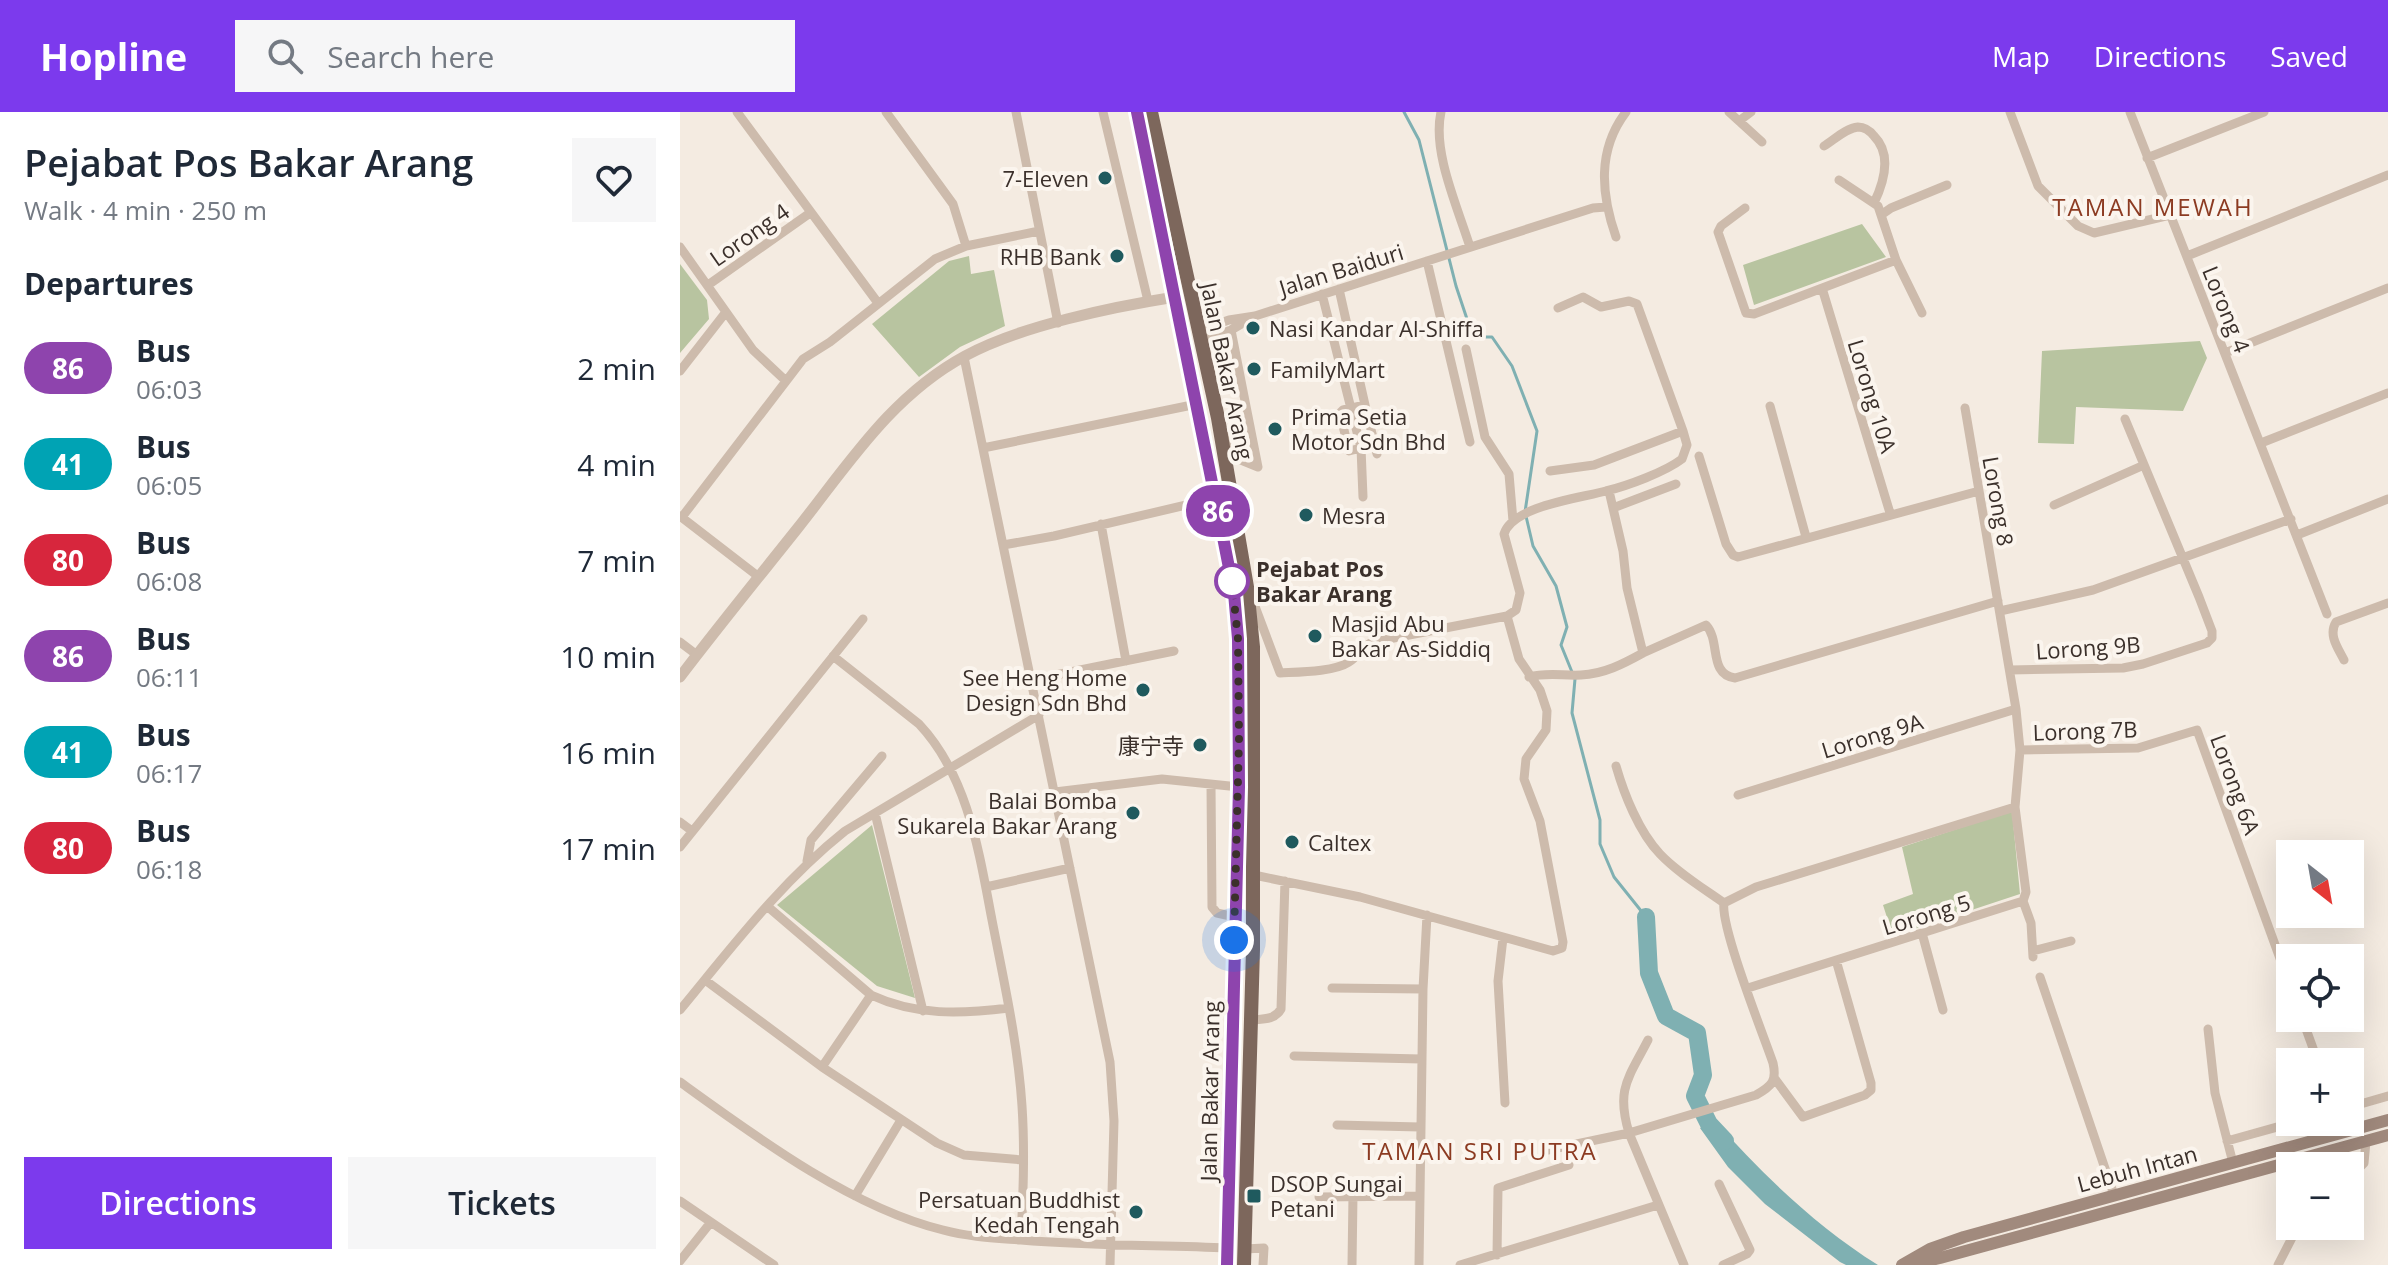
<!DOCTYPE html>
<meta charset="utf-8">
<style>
body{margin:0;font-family:"Open Sans","Noto Sans SC",sans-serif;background:#f6f6f7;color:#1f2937;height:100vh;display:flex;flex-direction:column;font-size:30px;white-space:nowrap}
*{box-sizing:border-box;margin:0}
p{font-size:26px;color:#747a83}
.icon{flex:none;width:44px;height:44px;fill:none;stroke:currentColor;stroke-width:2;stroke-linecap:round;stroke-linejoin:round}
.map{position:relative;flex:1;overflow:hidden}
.sheet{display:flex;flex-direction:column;background:#fff;width:680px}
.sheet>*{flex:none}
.badge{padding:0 16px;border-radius:26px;font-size:28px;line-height:52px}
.needle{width:52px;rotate:149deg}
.fabs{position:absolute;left:1596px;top:728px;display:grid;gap:16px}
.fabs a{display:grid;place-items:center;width:88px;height:88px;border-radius:0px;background:#fff;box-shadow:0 8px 32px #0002;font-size:40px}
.you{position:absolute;width:40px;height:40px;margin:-20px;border:6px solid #fff;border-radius:50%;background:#1a73e8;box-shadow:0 0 0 12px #1a73e833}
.map>.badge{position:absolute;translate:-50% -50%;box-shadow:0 0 0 4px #fff}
h2{padding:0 24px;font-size:30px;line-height:72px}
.round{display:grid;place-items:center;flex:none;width:84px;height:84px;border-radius:0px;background:#f6f6f7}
.summary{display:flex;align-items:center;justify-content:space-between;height:136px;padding:0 24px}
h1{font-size:38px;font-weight:600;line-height:60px}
.action{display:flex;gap:16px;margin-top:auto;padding:16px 24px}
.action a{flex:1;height:92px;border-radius:0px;background:#7c3aed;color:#fff;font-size:32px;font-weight:600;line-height:92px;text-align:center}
.action a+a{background:#f6f6f7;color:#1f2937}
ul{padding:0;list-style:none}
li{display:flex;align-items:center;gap:24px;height:96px;padding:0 24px}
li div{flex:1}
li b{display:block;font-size:30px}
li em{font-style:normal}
li .badge{min-width:88px;font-weight:700;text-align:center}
header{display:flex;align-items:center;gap:48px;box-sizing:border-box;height:112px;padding:0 40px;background:#7c3aed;color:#fff}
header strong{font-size:38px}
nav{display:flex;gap:44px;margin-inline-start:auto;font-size:28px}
.search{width:560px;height:72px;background:#f6f6f7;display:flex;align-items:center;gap:20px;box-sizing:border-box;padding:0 28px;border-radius:0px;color:#747a83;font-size:30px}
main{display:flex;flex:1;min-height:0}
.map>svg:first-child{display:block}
.green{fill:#b8c4a0}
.water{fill:#7fb0b2}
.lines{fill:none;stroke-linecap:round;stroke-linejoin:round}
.stream{stroke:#7fb0b2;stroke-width:3}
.river{stroke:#7fb0b2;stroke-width:18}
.minor{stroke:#cdbbac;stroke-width:9}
.tertiary{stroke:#cdbbac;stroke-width:11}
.secondary{stroke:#a18a7d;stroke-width:12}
.primary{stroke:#7d675c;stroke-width:14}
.line-casing{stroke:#fff;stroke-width:18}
.line{stroke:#8e44ad;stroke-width:12}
.walk{stroke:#3b302b;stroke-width:8;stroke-dasharray:0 14.4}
.poi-dot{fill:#1f5a5e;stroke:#fbf5ee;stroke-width:3}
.stop-dot{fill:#fff;stroke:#8e44ad;stroke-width:4}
.labels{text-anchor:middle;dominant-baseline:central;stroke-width:8;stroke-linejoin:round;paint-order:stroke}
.poi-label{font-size:22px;fill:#3b302b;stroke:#fbf5ee;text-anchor:start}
.street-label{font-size:22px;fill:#3b302b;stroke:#fbf5ee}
.stop-label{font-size:22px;font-weight:bold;fill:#3b302b;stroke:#fbf5ee;text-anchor:start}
.neighbourhood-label{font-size:24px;letter-spacing:2px;fill:#8c3b22;stroke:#fbf5ee}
</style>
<header>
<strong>Hopline</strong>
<div class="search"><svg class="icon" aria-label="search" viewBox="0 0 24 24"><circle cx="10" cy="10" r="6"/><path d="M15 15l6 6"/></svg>Search here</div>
<nav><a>Map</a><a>Directions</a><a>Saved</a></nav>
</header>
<main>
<section class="sheet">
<div class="summary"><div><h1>Pejabat Pos Bakar Arang</h1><p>Walk · 4 min · 250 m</p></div><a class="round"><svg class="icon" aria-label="heart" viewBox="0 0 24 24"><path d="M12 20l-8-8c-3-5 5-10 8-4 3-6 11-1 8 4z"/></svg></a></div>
<h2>Departures</h2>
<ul>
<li><span class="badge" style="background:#8e44ad;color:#fff">86</span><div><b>Bus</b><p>06:03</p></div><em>2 min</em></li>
<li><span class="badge" style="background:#00a3b4;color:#fff">41</span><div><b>Bus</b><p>06:05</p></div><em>4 min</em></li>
<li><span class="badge" style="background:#d7263d;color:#fff">80</span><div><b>Bus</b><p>06:08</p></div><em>7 min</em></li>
<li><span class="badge" style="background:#8e44ad;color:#fff">86</span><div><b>Bus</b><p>06:11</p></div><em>10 min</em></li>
<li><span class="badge" style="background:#00a3b4;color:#fff">41</span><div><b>Bus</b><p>06:17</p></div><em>16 min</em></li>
<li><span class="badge" style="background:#d7263d;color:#fff">80</span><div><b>Bus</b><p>06:18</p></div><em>17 min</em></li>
</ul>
<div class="action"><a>Directions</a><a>Tickets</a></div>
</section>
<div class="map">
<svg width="1708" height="1153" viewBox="0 0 1708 1153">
<rect width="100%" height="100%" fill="#f4ebe1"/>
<path class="green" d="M 1182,112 L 1206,145 L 1074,193 L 1063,153 Z
M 289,144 L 291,162 L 314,158 L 325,214 L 280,235 L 239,265 L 192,212 L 269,149 Z
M 0,152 L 27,188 L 29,207 L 0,241 Z
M 1520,229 L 1527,246 L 1503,299 L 1396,295 L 1394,332 L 1358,331 L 1362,239 Z
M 1332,699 L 1340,782 L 1213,824 L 1203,793 L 1233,782 L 1222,735 Z
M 192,713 L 235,886 L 197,874 L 97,793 Z"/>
<path class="water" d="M 1035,1009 C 1083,1063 1136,1114 1198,1153 L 1166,1153 L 1160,1150 L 1085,1092 L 1048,1055 L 1020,1016 Z"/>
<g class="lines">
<path class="stream" d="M 724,0 L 739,28 L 776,174 L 793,225 L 812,225 L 832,254 L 857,319 L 845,400 L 853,434 L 876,474 L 887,515 L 881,533 L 892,560
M 895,567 L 892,601 L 920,708 L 920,732 L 934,765 L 966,805"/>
<path class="river" d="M 966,805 L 969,861 L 986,904 L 1017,921 L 1023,963 L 1015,984 L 1029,1012 L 1045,1029"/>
<path class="minor" d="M 57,0 L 198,191
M 206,0 L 273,92 L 286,134
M 336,0 L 378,211
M 423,0 L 468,189
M 761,0 C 752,40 778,96 790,135
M 1049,0 L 1082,30
M 1330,0 L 1358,74 L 1398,114 L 1414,121 L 1490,103
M 1450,0 L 1647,502
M 1059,9 L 1071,0
M 1144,34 C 1154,28 1166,16 1178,15 C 1185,15 1190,19 1194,24 C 1212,42 1204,70 1194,91
M 1467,46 L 1584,0
M 1159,68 L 1198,94 L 1216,148
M 1065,96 L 1041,114 L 1038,120 L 1066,201 L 1074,202 L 1216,148 L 1242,201
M 1201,103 L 1211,96 L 1267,73
M 936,125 C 921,82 917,38 946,0
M 0,135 L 73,238 L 106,269
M 1507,144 L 1708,63
M 747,149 L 790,330
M 28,173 L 130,101
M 1142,176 L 1210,401
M 659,177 L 685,293
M 642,182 L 681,336 L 683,385
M 551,218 L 578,355
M 517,219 L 549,208 L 575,204 L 913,96 L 926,95
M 520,229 L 551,218 L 568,208
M 786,237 L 805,325 L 829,362 L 833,409
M 1545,241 L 1708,176
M 284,245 L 430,950 L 434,1009 L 430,1153
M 0,259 L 46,200
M 1090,294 L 1126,425
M 545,324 L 556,346 L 578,355
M 1581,331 L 1708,281
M 303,336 L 517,292
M 681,336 L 669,339 L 660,301 L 663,298 L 685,293 L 697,342
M 1019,344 L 1046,432 L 1053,443 L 1058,445 L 1299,379
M 870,359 L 914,353 L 1003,319
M 929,379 L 943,439 L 947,476 L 963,541 L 1026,513 C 1041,529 1028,562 1055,566 L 1318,489
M 1374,393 L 1464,353
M 933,396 L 996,372
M 0,404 L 79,465
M 2,405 L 123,247 L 150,230 L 255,147 L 286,134 L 359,119
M 421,412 L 446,549
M 1617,423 L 1708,387
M 323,433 L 374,424 L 536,386
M 573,489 L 600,561 C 618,560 654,560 669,550 C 679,544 681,534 693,530 L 827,504 L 836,498 L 840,481 L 824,422 C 832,394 901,386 926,379 C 947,374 985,360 1002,347 L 1007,333 L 1003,319 L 957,192 L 949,189 L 921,195 L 903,185 L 878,196
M 1320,499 L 1413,478 L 1611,407
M 0,530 L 17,543
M 153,544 L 239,612 C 288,664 299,740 312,808 C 324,870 338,932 342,994 C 345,1039 343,1084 341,1128
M 1664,548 C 1658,536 1648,523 1656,510 L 1708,491
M 1330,558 L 1443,556 L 1463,552 L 1527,531 L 1532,526 L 1532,519 L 1519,485 L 1445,307
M 849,565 C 867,560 883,564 901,563 C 924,562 943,552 963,541
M 351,568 L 494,539
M 1340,638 L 1458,636 L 1517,618 L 1610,874
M 936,654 C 944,682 959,720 980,742 C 998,761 1023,776 1044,791
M 531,673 L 532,795 L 537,801 L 555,805
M 375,680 L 482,667 L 559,675
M 1058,683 L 1336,597
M 195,701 L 243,899
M 0,710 L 12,719
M 0,735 L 183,507
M 127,749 L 131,728 L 202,644
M 574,763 L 680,785 L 873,839 L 882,836 L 883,830 L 860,709 L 844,667 L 846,647 L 866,618 L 867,599 L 860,578 L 839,547 L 827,504
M 306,775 L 390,756
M 1343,789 L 1351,811 L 1353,845
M 1044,791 L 1076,775 L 1335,695
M 87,794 L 191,883 C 236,904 281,902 329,896
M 1242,821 L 1263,898
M 823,826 L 818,869 L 825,991
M 1353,839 L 1391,829
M 1360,865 L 1434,1083
M 25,868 L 142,955 L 257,1031 L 284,1043 L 343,1048
M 652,876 L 743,877
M 1068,876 L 1343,789 L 1346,780 L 1335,695 L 1340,638 L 1336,597 L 1285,296
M 0,898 C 52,835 101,770 165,719 L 359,603
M 1622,906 L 1638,950
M 571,908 C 583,907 595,908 601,897 L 605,769
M 1528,917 L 1535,981 L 1553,1051
M 614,944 L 741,947
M 142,955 L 191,883
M 1095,967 L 1123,1005 L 1185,983 L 1191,978 L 1191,971 L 1156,848
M 0,970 C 76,1025 172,1096 263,1118 C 289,1125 315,1126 341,1128 C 410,1134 479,1133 548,1136
M 1670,995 L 1708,984
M 657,1013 L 740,1015
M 1547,1029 L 1615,1010
M 868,1038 L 949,1021 C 936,977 948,967 968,928
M 1670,1065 L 1684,1051 L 1686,1029
M 1039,1072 L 1070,1138 L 1067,1142 L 1043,1153
M 175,1084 L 221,1008
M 639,1085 L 739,1084
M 0,1089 L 94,1153
M 565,1137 L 584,1136 L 583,1153
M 817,1143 L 818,1076 L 889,1053
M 0,1149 L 31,1110
M 672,1153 L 673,1083
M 739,1153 L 743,877 L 747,803
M 780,1153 L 978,1093
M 1004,1153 L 949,1021 L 1076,983 C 1092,974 1097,969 1093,951 C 1083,922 1040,814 1044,791
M 1598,1153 L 1618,1114"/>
<path class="tertiary" d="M 0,565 C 38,515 78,466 117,417 C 168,353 211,284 285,244 C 340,214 432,195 495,185"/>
<path class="secondary" d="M 1222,1153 L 1250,1137 L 1284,1125 L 1708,1008
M 1228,1153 L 1260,1146 L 1708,1023"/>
<path class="primary" d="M 457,0 L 536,386 L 554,481 L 558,527 L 559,675 L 547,1153
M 471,0 L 538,306 L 567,475 L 573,535 L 573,837 L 564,1153"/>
</g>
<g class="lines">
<defs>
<path id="line" d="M 457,0 L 540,410 L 554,481 L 558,527 L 559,675 L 547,1153"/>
</defs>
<use href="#line" class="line-casing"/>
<use href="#line" class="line"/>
<path class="walk" d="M 552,469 L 558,527 L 559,627 L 554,828"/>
</g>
<g class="poi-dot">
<circle cx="425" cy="66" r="8"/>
<circle cx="437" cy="144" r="8"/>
<circle cx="573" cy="216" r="8"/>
<circle cx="574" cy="257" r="8"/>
<circle cx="595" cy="317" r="8"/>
<circle cx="626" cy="403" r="8"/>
<circle cx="635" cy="524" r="8"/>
<circle cx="463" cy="578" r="8"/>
<circle cx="520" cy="633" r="8"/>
<circle cx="453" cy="701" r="8"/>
<circle cx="612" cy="730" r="8"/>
<rect x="566" y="1076" width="16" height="16" rx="4"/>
<circle cx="456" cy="1100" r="8"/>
</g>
<circle class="stop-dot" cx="552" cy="469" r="16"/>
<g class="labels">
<g class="poi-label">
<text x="409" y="66" text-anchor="end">7-Eleven</text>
<text x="421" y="144" text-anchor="end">RHB Bank</text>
<text x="589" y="216">Nasi Kandar Al-Shiffa</text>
<text x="590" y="257">FamilyMart</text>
<text x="611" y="304">Prima Setia<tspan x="611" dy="25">Motor Sdn Bhd</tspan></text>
<text x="642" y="403">Mesra</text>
<text x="651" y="511">Masjid Abu<tspan x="651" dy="25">Bakar As-Siddiq</tspan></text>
<text x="447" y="565" text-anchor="end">See Heng Home<tspan x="447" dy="25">Design Sdn Bhd</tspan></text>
<text x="504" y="633" text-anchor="end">康宁寺</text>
<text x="437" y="688" text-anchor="end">Balai Bomba<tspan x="437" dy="25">Sukarela Bakar Arang</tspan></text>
<text x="628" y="730">Caltex</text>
<text x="590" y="1071">DSOP Sungai<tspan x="590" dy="25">Petani</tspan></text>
<text x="440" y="1087" text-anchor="end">Persatuan Buddhist<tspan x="440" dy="25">Kedah Tengah</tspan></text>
</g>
<g class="street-label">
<text transform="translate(69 122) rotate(-35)">Lorong 4</text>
<text transform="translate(661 157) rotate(-17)">Jalan Baiduri</text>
<text transform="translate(1547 197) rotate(68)">Lorong 4</text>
<text transform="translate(548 259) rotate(78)">Jalan Bakar Arang</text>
<text transform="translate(1193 284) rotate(73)">Lorong 10A</text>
<text transform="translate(1319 389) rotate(80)">Lorong 8</text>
<text transform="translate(1408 535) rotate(-4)">Lorong 9B</text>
<text transform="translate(1405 618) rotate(-2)">Lorong 7B</text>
<text transform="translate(1192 623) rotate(-17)">Lorong 9A</text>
<text transform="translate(1556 672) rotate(70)">Lorong 6A</text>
<text transform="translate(1246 802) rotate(-17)">Lorong 5</text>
<text transform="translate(529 979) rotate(-89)">Jalan Bakar Arang</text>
<text transform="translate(1457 1056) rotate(-15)">Lebuh Intan</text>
</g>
<g class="stop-label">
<text x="576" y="456">Pejabat Pos<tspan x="576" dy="25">Bakar Arang</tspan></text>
</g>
<g class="neighbourhood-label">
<text x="1473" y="94">TAMAN MEWAH</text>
<text x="800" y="1038">TAMAN SRI PUTRA</text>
</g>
</g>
</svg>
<div class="fabs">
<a><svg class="needle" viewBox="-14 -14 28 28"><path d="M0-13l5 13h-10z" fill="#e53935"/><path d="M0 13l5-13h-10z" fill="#747a83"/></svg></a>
<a><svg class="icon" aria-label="locate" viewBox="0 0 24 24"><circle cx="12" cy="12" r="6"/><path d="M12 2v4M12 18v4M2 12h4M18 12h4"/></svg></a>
<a>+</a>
<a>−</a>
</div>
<div class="you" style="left:554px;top:828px"></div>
<b class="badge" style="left:538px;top:399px;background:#8e44ad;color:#fff">86</b>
</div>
</main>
